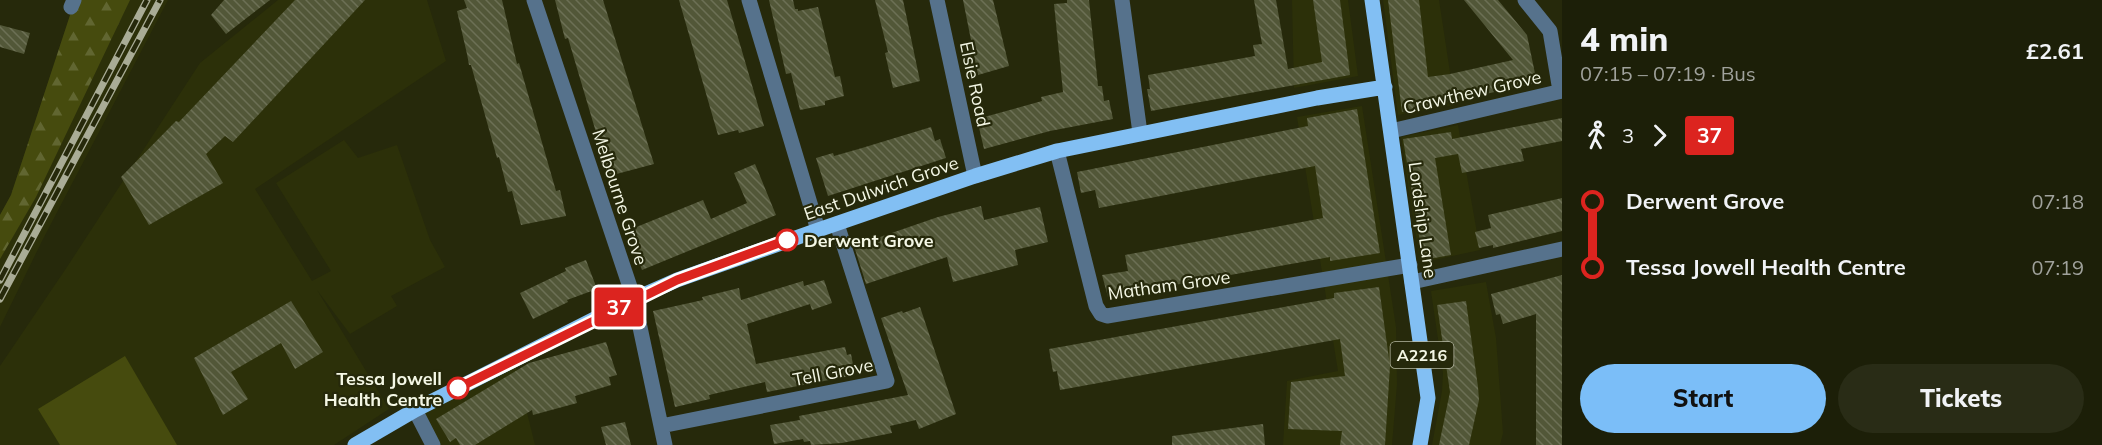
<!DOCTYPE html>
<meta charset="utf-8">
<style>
body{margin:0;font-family:Mulish,sans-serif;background:#292c16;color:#f1f3f6;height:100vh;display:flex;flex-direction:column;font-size:22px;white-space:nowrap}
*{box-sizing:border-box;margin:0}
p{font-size:20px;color:#a0a29c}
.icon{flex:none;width:33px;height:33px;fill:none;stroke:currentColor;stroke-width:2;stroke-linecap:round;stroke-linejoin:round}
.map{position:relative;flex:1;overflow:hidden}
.drawer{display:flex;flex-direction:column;background:#1c1f08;width:540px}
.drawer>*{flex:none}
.badge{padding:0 12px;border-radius:4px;font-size:21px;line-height:39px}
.map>.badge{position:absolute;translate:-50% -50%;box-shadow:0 0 0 3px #fff}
.legs{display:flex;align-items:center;gap:9px;height:66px;padding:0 18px;font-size:20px}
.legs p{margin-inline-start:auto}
.overview{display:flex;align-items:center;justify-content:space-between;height:102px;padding:0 18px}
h1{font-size:33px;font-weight:800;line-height:45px}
.action{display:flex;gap:12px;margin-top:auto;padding:12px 18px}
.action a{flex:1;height:69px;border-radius:36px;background:#7bbef8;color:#111;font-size:24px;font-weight:800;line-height:69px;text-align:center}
.action a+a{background:#292c16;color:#f1f3f6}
ul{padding:0 18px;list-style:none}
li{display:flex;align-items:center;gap:21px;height:66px;font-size:22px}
li i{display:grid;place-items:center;width:9px;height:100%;margin:0 8px;background:currentColor}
li i::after{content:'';width:15px;height:15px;margin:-8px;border:4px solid;border-radius:50%;background:#1c1f08}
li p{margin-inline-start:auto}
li:first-child i{background:linear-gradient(#0000 50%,currentColor 0)}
li:last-child i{background:linear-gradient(currentColor 50%,#0000 0)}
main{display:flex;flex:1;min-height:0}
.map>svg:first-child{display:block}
.built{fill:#2c3009}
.green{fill:#464b0e}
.forest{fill:url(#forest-firs)}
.building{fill:url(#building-back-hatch)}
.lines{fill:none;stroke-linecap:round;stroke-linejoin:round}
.minor{stroke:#56728c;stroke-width:15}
.primary{stroke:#82bff3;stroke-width:15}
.rail-casing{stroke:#a9ac96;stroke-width:7}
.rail{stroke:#26290b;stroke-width:4.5;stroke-dasharray:14;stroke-linecap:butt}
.line-1-casing{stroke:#fff;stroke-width:14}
.line-1{stroke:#dc241f;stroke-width:9}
.stop-1-dot{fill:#fff;stroke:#dc241f;stroke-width:3}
.labels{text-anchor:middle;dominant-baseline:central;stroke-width:4.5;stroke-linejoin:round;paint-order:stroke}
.shield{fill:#26290b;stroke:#b6b9a4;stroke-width:1.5}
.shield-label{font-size:16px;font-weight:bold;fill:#f4f7e5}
.street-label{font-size:18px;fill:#f4f7e5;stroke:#26290b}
.stop-label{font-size:18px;font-weight:bold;fill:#f4f7e5;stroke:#26290b;text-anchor:start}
</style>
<main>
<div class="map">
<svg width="1562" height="445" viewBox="0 0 1562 445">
<defs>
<pattern id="forest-firs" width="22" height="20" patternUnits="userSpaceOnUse" patternTransform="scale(1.5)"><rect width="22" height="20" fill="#464b0e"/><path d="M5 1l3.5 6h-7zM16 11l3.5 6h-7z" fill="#616631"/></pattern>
<pattern id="building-back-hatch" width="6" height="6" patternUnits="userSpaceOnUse" patternTransform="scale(1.5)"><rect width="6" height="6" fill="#525738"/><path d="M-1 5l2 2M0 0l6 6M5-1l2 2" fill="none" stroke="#6c7055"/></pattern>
</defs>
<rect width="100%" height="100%" fill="#26290b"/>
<path class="built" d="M 75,0 L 168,0 L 42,241 L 0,327 L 0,215 L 11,195 Z
M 278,0 L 427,0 L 446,61 L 255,189 L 312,281 L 331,271 L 276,183 L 344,140 L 358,158 L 397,145 L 430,240 L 445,267 L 391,296 L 397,306 L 350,334 L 317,290 L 389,409 L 334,445 L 0,445 L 0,366 L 67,267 L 200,63 Z
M 1292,0 L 1348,0 L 1358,76 L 1294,88 Z
M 1383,0 L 1439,0 L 1455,105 L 1398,115 Z
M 1362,106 L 1396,327 L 1397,384 L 1392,445 L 1283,445 L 1287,381 L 1338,371 L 1297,117 Z
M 1458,125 L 1480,250 L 1420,263 L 1401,137 Z
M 1486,282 L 1496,338 L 1503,433 L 1500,445 L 1432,445 L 1442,391 L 1443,373 L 1431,291 Z
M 514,360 L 535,445 L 434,445 L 413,406 Z"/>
<path class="green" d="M 125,356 L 177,445 L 60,445 L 38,409 Z"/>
<path class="forest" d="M 75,0 L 130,0 L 36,197 L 0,259 L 0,215 L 11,195 Z"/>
<path class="building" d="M 224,0 L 270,0 L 226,34 L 211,15 Z
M 295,0 L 365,0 L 233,142 L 225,136 L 206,154 L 223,183 L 149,225 L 121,177 L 176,121 L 179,122 Z
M 464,0 L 502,0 L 517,64 L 519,63 L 556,191 L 560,190 L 566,216 L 521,225 L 512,191 L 508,192 L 499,157 L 497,158 L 471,65 L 469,65 L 467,54 L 457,11 L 467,8 Z
M 555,0 L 603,0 L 654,164 L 609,176 L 568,38 L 565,39 Z
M 679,0 L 727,0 L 764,126 L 739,133 L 738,130 L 718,135 Z
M 769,0 L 793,0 L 795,9 L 798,9 L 798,11 L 818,7 L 835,77 L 840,76 L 844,96 L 825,101 L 825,105 L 800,110 L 791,73 L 786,74 Z
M 875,0 L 903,0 L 920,81 L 893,88 L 885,53 L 888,52 Z
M 963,0 L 993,0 L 1009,66 L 978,75 Z
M 1067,0 L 1089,0 L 1098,86 L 1102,86 L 1104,101 L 1109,100 L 1113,119 L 1050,131 L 984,149 L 977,119 L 1042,101 L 1041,97 L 1063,92 L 1054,4 L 1067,3 Z
M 1254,0 L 1276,0 L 1288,69 L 1322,62 L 1313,0 L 1340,0 L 1350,75 L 1151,111 L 1147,89 L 1150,89 L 1148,75 L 1255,56 L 1253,45 L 1262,44 Z
M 1388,0 L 1419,0 L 1428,77 L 1450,74 L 1513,60 L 1464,0 L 1498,0 L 1527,35 L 1537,83 L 1402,112 Z
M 0,25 L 30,33 L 24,54 L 0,47 Z
M 1357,109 L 1380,253 L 1330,261 L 1330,257 L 1108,297 L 1102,275 L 1128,271 L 1125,255 L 1323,218 L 1315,166 L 1099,208 L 1095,190 L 1081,193 L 1077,172 L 1308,126 L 1307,118 Z
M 1562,118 L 1562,141 L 1521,149 L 1524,161 L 1462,173 L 1458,154 L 1435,158 L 1451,255 L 1423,260 L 1403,139 L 1451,132 L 1452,139 Z
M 931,127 L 935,141 L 940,139 L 946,158 L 828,196 L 816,158 L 833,153 L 834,156 L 862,148 Z
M 755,164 L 776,215 L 642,270 L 634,250 L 637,249 L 629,230 L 703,200 L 711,219 L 747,203 L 734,173 Z
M 1562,198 L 1562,231 L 1493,248 L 1493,245 L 1479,248 L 1475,232 L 1491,228 L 1488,215 Z
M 981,206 L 984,220 L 1040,207 L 1048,242 L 1015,250 L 1018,265 L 953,282 L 947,257 L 866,284 L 854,246 L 938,217 Z
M 586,260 L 597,289 L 567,300 L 568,302 L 533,319 L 520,293 L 566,271 L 565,268 Z
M 1562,275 L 1562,445 L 1536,445 L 1536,314 L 1503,324 L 1500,314 L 1496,315 L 1491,294 Z
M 824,280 L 832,303 L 812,310 L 810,304 L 747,324 L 756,364 L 845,347 L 847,355 L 851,354 L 855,375 L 767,392 L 765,382 L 709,395 L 710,399 L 675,407 L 653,311 L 703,300 L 702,297 L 739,288 L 741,300 L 803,281 L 804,286 Z
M 1379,287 L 1390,366 L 1385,445 L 1340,445 L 1342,431 L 1288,429 L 1291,382 L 1345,376 L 1340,339 L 1060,390 L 1057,371 L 1053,372 L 1049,349 L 1334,298 L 1334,293 Z
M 291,301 L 323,352 L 295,369 L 281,343 L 231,372 L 248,399 L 223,415 L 194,358 Z
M 1466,301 L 1478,387 L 1479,400 L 1469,445 L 1439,445 L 1450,392 L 1437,305 Z
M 920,307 L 956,414 L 919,429 L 916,420 L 890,426 L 892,433 L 842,443 L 811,445 L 810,441 L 804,442 L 803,439 L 774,444 L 770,425 L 800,420 L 799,416 L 908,395 L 881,318 L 902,311 L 903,313 Z
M 606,342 L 617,375 L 609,377 L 611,385 L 575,396 L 577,403 L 533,415 L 532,410 L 475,445 L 460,445 L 456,438 L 450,442 L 436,419 L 529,363 Z
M 625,422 L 631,445 L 606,445 L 601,427 Z
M 1263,424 L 1265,445 L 1172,445 L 1172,436 Z"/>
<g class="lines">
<path class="minor" d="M 534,0 L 634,299 L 665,445
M 749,0 L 818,230
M 937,0 L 975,176
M 1122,0 L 1140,133
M 1525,0 L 1550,31 L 1560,91
M 71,7 L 74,0
M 1391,131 L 1562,91
M 1057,151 L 1096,306 L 1101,314 L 1107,316 L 1410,265
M 1412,282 L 1562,249
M 415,410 L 433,445
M 661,426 L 887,381 L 837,224"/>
<path class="primary" d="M 1372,0 L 1428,398 L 1420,445
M 355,445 L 415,410 L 634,299 L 677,280 L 818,230 L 975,176 L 1057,151 L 1317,98 L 1385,87"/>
<defs>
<path id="rail" d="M 0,280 L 147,0
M 0,299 L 160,0"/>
</defs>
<use href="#rail" class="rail-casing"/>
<use href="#rail" class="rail"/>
</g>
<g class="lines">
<defs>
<path id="line-1" d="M 458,388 L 677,280 L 787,240"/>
</defs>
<use href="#line-1" class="line-1-casing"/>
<use href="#line-1" class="line-1"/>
</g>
<g class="stop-1-dot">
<circle cx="787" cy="240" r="10"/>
<circle cx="458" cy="388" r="10"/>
</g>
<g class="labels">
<rect class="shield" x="1390.5" y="342" width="63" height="26" rx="4.5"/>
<g class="shield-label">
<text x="1422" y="355">A2216</text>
</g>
<g class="street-label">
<text transform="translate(975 84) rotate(78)">Elsie Road</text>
<text transform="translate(1472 92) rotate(-13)">Crawthew Grove</text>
<text transform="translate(881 188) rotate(-19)">East Dulwich Grove</text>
<text transform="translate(620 197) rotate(72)">Melbourne Grove</text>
<text transform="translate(1423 220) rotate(82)">Lordship Lane</text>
<text transform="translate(1169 285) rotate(-8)">Matham Grove</text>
<text transform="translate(833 372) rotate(-11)">Tell Grove</text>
</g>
<g class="stop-label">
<text x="804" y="240">Derwent Grove</text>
<text x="442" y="378" text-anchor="end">Tessa Jowell<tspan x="442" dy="21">Health Centre</tspan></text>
</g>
</g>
</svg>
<b class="badge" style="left:619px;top:307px;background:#dc241f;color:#fff">37</b>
</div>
<section class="drawer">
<div class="overview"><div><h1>4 min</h1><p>07:15 – 07:19 · Bus</p></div><b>£2.61</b></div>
<div class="legs"><svg class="icon" aria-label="walk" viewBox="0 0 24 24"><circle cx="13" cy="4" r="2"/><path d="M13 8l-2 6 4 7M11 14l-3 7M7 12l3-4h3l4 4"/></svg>3<svg class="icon" aria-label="forward" viewBox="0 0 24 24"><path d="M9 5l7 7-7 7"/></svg><b class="badge" style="background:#dc241f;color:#fff">37</b></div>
<ul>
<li><i style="color:#dc241f"></i><b>Derwent Grove</b><p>07:18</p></li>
<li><i style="color:#dc241f"></i><b>Tessa Jowell Health Centre</b><p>07:19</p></li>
</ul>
<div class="action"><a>Start</a><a>Tickets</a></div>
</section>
</main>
